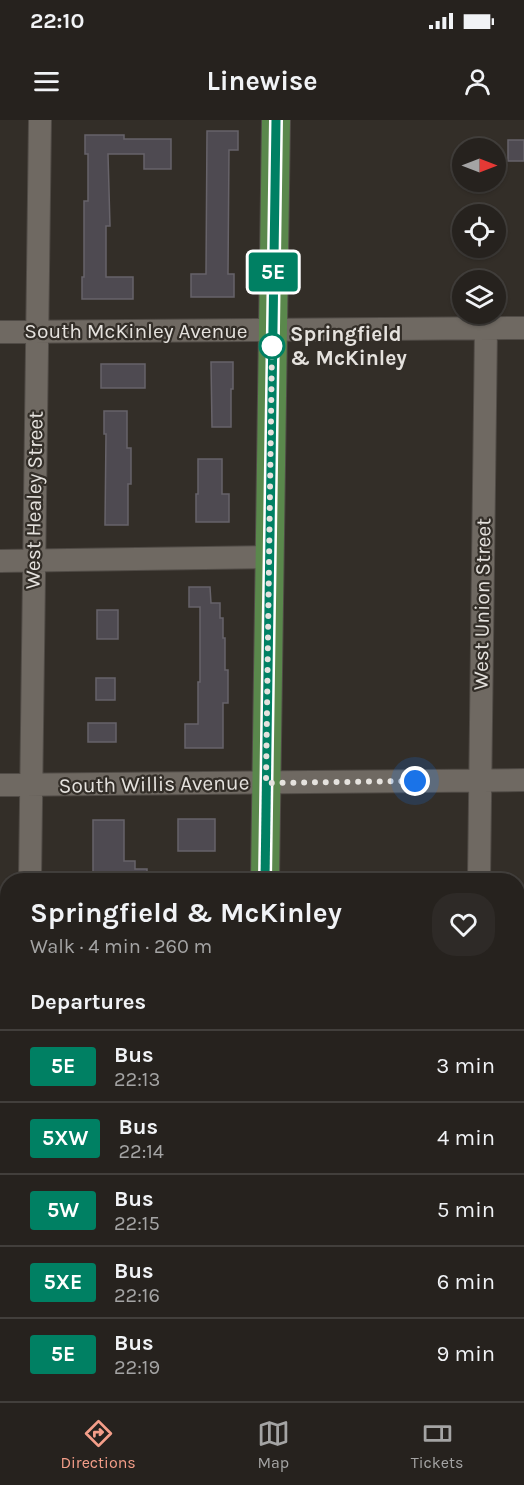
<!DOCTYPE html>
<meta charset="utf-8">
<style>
body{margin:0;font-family:Karla,sans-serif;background:#2e2a27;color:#f1f3f6;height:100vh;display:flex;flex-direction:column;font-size:22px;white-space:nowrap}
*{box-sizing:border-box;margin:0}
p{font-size:20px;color:#a4a4a4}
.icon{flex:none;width:33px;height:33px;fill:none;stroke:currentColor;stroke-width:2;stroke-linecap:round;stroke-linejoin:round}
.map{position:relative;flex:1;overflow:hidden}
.panel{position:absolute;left:0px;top:753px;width:525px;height:528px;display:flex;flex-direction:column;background:#26221e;border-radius:24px 24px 0 0;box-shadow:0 2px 4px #0004,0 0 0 2px #423f3c}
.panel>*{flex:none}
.badge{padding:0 12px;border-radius:4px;font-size:21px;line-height:39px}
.needle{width:39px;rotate:90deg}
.tools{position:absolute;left:452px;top:18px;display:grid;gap:12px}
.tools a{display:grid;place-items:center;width:54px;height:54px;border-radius:50%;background:#26221e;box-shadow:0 2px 4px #0004,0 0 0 2px #423f3c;font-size:30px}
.you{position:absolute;width:30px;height:30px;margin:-15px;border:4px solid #fff;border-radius:50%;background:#1a73e8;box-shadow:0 0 0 9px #1a73e833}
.map>.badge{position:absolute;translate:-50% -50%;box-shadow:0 0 0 3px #fff}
h2{padding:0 30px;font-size:22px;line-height:54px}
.round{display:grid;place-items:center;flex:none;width:63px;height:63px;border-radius:24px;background:#2e2a27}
.overview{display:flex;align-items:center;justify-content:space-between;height:102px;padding:0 30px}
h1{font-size:28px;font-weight:700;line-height:45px}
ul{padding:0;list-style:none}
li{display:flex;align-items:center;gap:18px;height:72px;padding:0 30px;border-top:2px solid #423f3c}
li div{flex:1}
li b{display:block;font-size:22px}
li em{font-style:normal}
li .badge{min-width:66px;font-weight:700;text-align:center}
.status{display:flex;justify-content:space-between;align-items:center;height:42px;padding:0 30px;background:#26221e;direction:ltr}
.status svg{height:16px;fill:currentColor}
header{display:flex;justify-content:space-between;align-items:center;height:78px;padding:0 30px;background:#26221e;font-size:27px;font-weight:700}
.dock{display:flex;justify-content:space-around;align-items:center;height:84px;border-top:2px solid #423f3c;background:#26221e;font-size:16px;color:#a4a4a4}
.dock a{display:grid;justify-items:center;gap:3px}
.dock .selected{color:#f49e89}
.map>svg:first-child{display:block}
.built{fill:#40372d}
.building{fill:#4e4a51;stroke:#67636a;stroke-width:1.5}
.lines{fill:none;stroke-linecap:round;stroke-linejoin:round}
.minor-casing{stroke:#504b46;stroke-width:24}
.major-casing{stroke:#504b46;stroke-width:30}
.minor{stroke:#6f6962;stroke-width:22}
.major{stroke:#5a884c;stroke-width:28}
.line-casing{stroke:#fff;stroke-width:14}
.line{stroke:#008063;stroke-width:9}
.walk{stroke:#e5e2de;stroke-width:6;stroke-dasharray:0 10.8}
.stop-dot{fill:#fff;stroke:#008063;stroke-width:3}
.labels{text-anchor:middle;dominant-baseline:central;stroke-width:4.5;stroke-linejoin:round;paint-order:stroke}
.street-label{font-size:21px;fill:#e5e2de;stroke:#332e28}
.stop-label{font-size:21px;font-weight:bold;fill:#e5e2de;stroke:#332e28;text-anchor:start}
</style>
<div class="status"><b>22:10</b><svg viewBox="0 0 49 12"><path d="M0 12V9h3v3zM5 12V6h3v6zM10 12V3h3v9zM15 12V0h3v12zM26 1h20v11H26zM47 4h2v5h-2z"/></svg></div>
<header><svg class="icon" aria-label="menu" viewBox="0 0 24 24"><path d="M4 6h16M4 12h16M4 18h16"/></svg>Linewise<svg class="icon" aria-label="person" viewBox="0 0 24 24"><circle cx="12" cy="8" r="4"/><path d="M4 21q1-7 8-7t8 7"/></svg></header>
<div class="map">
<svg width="524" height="1281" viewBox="0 0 524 1281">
<rect width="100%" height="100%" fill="#332e28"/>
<path class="built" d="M 143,1274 L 239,1274 L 239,1281 L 142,1281 Z"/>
<path class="building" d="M 207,11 L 238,11 L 238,30 L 229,30 L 228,154 L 234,154 L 234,177 L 191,177 L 191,154 L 206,154 Z
M 85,15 L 124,15 L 124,19 L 171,19 L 171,49 L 144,49 L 144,34 L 108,34 L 110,106 L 106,106 L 106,157 L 133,157 L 133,179 L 82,179 L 82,157 L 84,157 L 84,81 L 88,81 L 88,34 L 85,34 Z
M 508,20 L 524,20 L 524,41 L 508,41 Z
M 211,242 L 233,242 L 233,269 L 231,269 L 231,307 L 212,307 Z
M 101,244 L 145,244 L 145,268 L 101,268 Z
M 104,291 L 127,291 L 127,328 L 131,328 L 131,364 L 128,364 L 128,405 L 105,405 L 106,314 L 104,314 Z
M 198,339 L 222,339 L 222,374 L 229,374 L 229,402 L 196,402 L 196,374 L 198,374 Z
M 189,467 L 210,467 L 211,483 L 220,483 L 220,498 L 223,498 L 223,518 L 225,518 L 225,550 L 228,550 L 228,583 L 223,583 L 223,628 L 185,628 L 185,604 L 198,604 L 198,562 L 200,562 L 200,487 L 189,487 Z
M 97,490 L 118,490 L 118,519 L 97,519 Z
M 96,558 L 115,558 L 115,580 L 96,580 Z
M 88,603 L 116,603 L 116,622 L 88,622 Z
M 178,699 L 215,699 L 215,731 L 178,731 Z
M 93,700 L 124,700 L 124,741 L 135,741 L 135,749 L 147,749 L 147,760 L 93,760 Z"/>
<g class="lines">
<defs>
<path id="minor" d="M 0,212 L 524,208
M 0,441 L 269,437
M 0,665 L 524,660
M 30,760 L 40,0
M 479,760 L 486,208
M 0,889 L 8,889
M 518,1247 L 518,1281
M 24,1281 L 24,1274
M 142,1281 L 143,1274"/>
<path id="major" d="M 265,760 L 276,0
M 518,1108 L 524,1108
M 0,1114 L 8,1114
M 260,1281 L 260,1274"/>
</defs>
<use href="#minor" class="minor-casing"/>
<use href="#major" class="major-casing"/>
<use href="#minor" class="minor"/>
<use href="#major" class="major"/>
</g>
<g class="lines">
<defs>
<path id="line" d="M 265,760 L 276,0"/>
</defs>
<use href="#line" class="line-casing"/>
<use href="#line" class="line"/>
<path class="walk" d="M 272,226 L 266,663 L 415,661"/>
</g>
<circle class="stop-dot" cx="272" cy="226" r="12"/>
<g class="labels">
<g class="street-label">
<text x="136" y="211">South McKinley Avenue</text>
<text transform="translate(34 380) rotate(-89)">West Healey Street</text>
<text transform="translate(482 484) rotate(-89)">West Union Street</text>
<text transform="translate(154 664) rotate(-1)">South Willis Avenue</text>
</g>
<g class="stop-label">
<text x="290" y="214">Springfield<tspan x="290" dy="24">&amp; McKinley</tspan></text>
</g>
</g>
</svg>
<div class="tools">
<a><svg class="needle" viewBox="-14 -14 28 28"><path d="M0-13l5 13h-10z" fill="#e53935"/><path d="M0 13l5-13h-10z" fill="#a4a4a4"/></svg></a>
<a><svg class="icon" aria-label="locate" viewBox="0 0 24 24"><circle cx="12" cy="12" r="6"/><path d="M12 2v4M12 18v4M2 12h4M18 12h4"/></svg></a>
<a><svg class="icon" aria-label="layers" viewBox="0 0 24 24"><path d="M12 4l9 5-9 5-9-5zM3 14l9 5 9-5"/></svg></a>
</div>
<div class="you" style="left:415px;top:661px"></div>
<b class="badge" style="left:273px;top:152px;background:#008063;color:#fff">5E</b>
<section class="panel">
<div class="overview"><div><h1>Springfield &amp; McKinley</h1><p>Walk · 4 min · 260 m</p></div><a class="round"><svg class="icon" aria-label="heart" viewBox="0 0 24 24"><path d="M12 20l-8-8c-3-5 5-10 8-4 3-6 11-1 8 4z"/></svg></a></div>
<h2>Departures</h2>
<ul>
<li><span class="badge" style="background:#008063;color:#fff">5E</span><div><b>Bus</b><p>22:13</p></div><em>3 min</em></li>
<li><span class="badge" style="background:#008063;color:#fff">5XW</span><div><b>Bus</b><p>22:14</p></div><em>4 min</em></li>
<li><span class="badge" style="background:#008063;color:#fff">5W</span><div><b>Bus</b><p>22:15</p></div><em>5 min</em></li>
<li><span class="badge" style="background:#008063;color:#fff">5XE</span><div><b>Bus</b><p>22:16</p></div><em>6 min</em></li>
<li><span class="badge" style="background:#008063;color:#fff">5E</span><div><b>Bus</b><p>22:19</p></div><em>9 min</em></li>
</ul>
</section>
</div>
<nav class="dock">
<a class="selected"><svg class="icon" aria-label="directions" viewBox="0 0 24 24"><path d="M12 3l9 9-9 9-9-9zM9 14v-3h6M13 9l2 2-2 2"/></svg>Directions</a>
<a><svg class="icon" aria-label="map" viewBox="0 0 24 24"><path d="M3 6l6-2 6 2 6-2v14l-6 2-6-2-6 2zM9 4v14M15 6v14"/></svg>Map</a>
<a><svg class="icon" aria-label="tickets" viewBox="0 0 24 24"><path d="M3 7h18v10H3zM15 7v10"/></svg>Tickets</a>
</nav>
